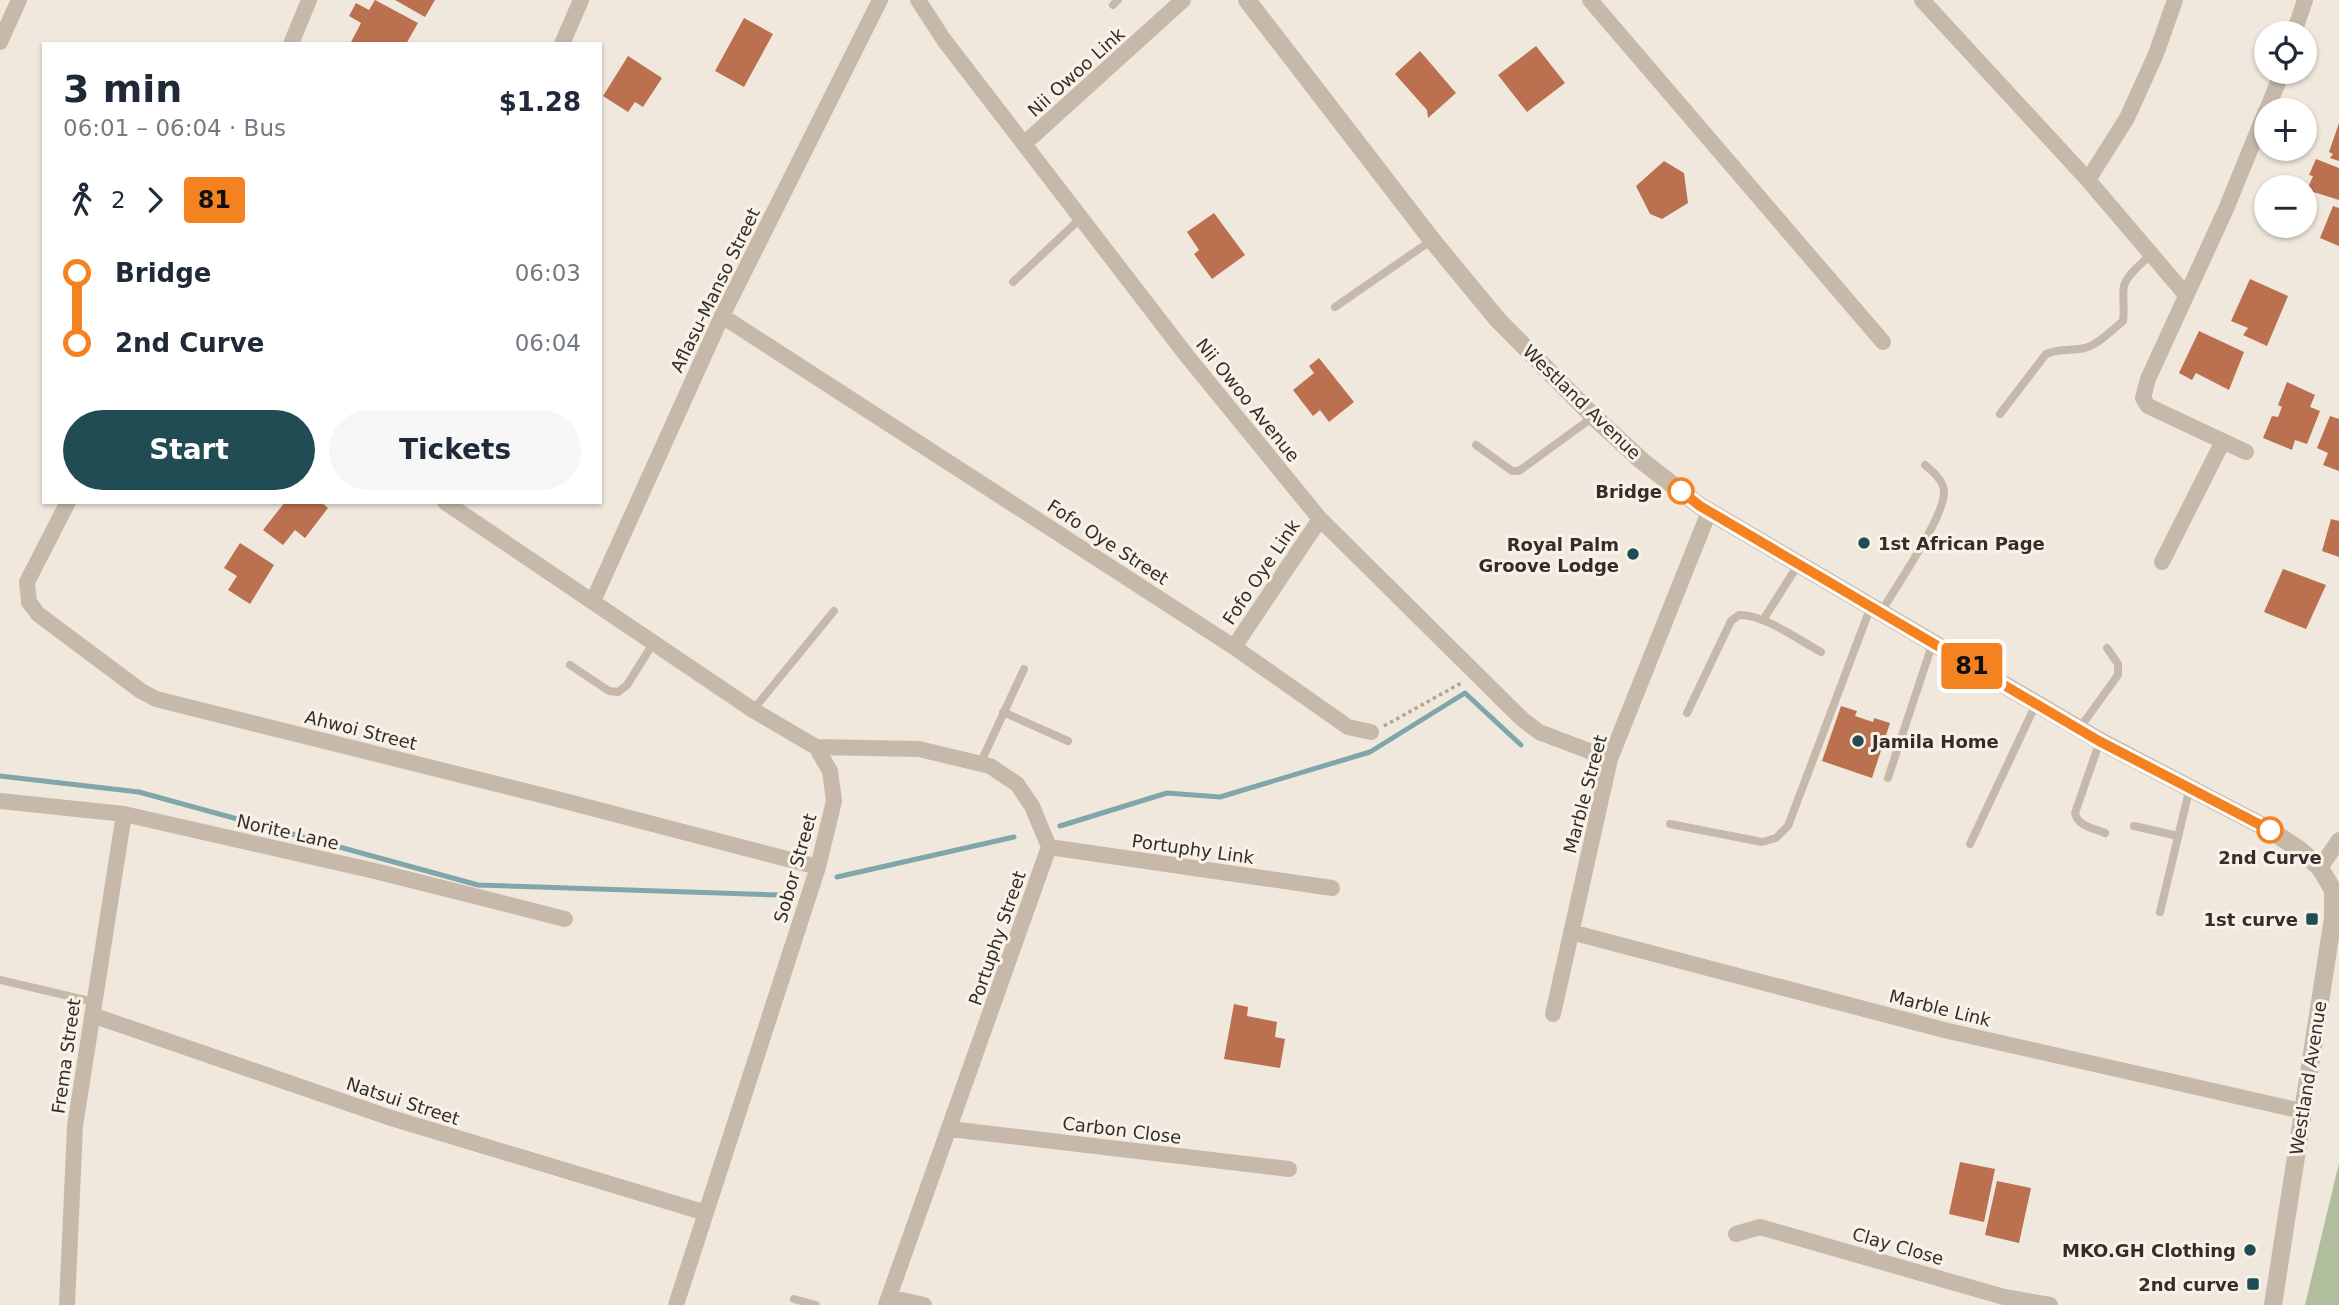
<!DOCTYPE html>
<meta charset="utf-8">
<style>
body{margin:0;font-family:"DejaVu Sans",sans-serif;background:#f6f6f7;color:#1f2937;height:100vh;display:flex;flex-direction:column;font-size:26px;white-space:nowrap}
*{box-sizing:border-box;margin:0}
p{font-size:23px;color:#747a83}
.icon{flex:none;width:38px;height:38px;fill:none;stroke:currentColor;stroke-width:2;stroke-linecap:round;stroke-linejoin:round}
.map{position:relative;flex:1;overflow:hidden}
.panel{position:absolute;left:42px;top:42px;width:560px;height:462px;display:flex;flex-direction:column;background:#fff;border-radius:0px;box-shadow:0 2px 5px #0004}
.panel>*{flex:none}
.badge{padding:0 14px;border-radius:5px;font-size:24px;line-height:46px}
.fabs{position:absolute;left:2254px;top:21px;display:grid;gap:14px}
.fabs a{display:grid;place-items:center;width:63px;height:63px;border-radius:50%;background:#fff;box-shadow:0 2px 5px #0004;font-size:35px}
.map>.badge{position:absolute;translate:-50% -50%;box-shadow:0 0 0 4px #fff}
.legs{display:flex;align-items:center;gap:10px;height:77px;padding:0 21px;font-size:23px}
.legs p{margin-inline-start:auto}
.summary{display:flex;align-items:center;justify-content:space-between;height:119px;padding:0 21px}
h1{font-size:38px;font-weight:600;line-height:52px}
.cta{display:flex;gap:14px;margin-top:auto;padding:14px 21px}
.cta a{flex:1;height:80px;border-radius:42px;background:#224c53;color:#fff;font-size:28px;font-weight:600;line-height:80px;text-align:center}
.cta a+a{background:#f6f6f7;color:#1f2937}
ul{padding:0 21px;list-style:none}
li{display:flex;align-items:center;gap:24px;height:70px;font-size:26px}
li i{display:grid;place-items:center;width:10px;height:100%;margin:0 9px;background:currentColor}
li i::after{content:'';width:18px;height:18px;margin:-9px;border:5px solid;border-radius:50%;background:#fff}
li p{margin-inline-start:auto}
li:first-child i{background:linear-gradient(#0000 50%,currentColor 0)}
li:last-child i{background:linear-gradient(currentColor 50%,#0000 0)}
.map>svg:first-child{display:block}
.green{fill:#b1be9e}
.lines{fill:none;stroke-linecap:round;stroke-linejoin:round}
.stream{stroke:#7fa6aa;stroke-width:5}
.building{fill:#bb7050}
.path{stroke:#b3a394;stroke-width:3.5;stroke-dasharray:3.5 3.5;stroke-linecap:butt}
.service{stroke:#c7b9aa;stroke-width:8}
.minor{stroke:#c7b9aa;stroke-width:16}
.tertiary{stroke:#c7b9aa;stroke-width:18}
.line-1-casing{stroke:#fff;stroke-width:16}
.line-1{stroke:#f58220;stroke-width:10}
.stop-1-dot{fill:#fff;stroke:#f58220;stroke-width:3.5}
.poi-dot{fill:#224c53;stroke:#f8f2e9;stroke-width:2.5}
.labels{text-anchor:middle;dominant-baseline:central;stroke-width:6;stroke-linejoin:round;paint-order:stroke}
.street-label{font-size:18px;fill:#352d29;stroke:#f8f2e9}
.stop-label{font-size:18px;font-weight:bold;fill:#352d29;stroke:#f8f2e9;text-anchor:end}
.poi-label{font-size:18px;font-weight:bold;fill:#352d29;stroke:#f8f2e9;text-anchor:end}
</style>
<div class="map">
<svg width="2339" height="1305" viewBox="0 0 2339 1305">
<rect width="100%" height="100%" fill="#f0e8dd"/>
<path class="green" d="M 2339,1163 L 2339,1305 L 2305,1305 Z"/>
<g class="lines">
<path class="stream" d="M 0,776 L 139,792 L 478,885 L 780,895
M 1060,826 L 1167,793 L 1220,797 L 1370,752 L 1465,693 L 1521,745
M 837,877 L 1014,837"/>
</g>
<path class="building" d="M 375,0 L 418,23 L 406,44 L 350,44 L 361,23 L 349,16 L 356,3 L 369,10 Z
M 395,0 L 435,0 L 425,17 Z
M 744,18 L 773,34 L 744,87 L 715,71 Z
M 1536,46 L 1565,83 L 1527,112 L 1498,75 Z
M 1420,51 L 1456,93 L 1428,118 L 1427,110 L 1395,74 Z
M 628,56 L 662,78 L 643,107 L 635,102 L 628,112 L 603,96 Z
M 2339,123 L 2339,161 L 2330,158 L 2333,154 L 2329,152 Z
M 2316,159 L 2339,168 L 2339,200 L 2307,190 L 2313,176 L 2309,175 Z
M 1664,161 L 1684,173 L 1688,203 L 1662,219 L 1650,214 L 1636,186 Z
M 2333,206 L 2339,208 L 2339,246 L 2320,238 Z
M 1214,213 L 1245,255 L 1212,279 L 1194,254 L 1199,250 L 1187,232 Z
M 2250,279 L 2288,296 L 2267,346 L 2243,335 L 2248,328 L 2231,321 Z
M 2199,331 L 2244,352 L 2229,390 L 2196,373 L 2192,380 L 2179,373 Z
M 1319,358 L 1354,402 L 1329,422 L 1320,410 L 1313,416 L 1293,390 L 1314,373 L 1309,366 Z
M 2287,382 L 2315,395 L 2310,407 L 2320,411 L 2307,444 L 2295,440 L 2292,450 L 2263,438 L 2272,416 L 2278,417 L 2282,407 L 2278,405 Z
M 2330,416 L 2339,419 L 2339,471 L 2323,465 L 2328,453 L 2317,448 Z
M 285,502 L 321,502 L 328,508 L 305,538 L 295,530 L 283,545 L 263,530 Z
M 2331,519 L 2339,521 L 2339,557 L 2322,551 Z
M 240,543 L 274,565 L 250,604 L 228,590 L 237,576 L 224,568 Z
M 2283,569 L 2326,585 L 2306,629 L 2264,612 Z
M 1841,706 L 1857,711 L 1855,716 L 1873,722 L 1874,718 L 1890,723 L 1872,778 L 1822,761 Z
M 1234,1004 L 1248,1007 L 1247,1016 L 1277,1022 L 1275,1037 L 1285,1039 L 1280,1068 L 1224,1059 Z
M 1960,1162 L 1995,1169 L 1984,1222 L 1949,1214 Z
M 1997,1181 L 2031,1188 L 2019,1243 L 1985,1235 Z"/>
<g class="lines">
<path class="path" d="M 1384,726 L 1463,682"/>
<path class="service" d="M 1113,5 L 1118,0
M 1013,282 L 1082,217
M 1335,307 L 1432,240
M 2000,414 L 2046,354 C 2059,348 2072,351 2085,348 C 2099,344 2112,330 2123,321 C 2125,309 2122,296 2124,286 C 2127,274 2143,263 2151,254
M 1476,445 L 1512,471 L 1519,471 L 1593,417
M 1881,612 C 1895,588 1946,515 1944,491 C 1943,480 1933,472 1925,465
M 1763,620 L 1798,565
M 570,665 L 609,691 L 618,692 L 627,685 L 654,642
M 753,710 L 834,611
M 1003,712 L 1068,741
M 1687,713 L 1731,621 L 1739,615 C 1763,614 1799,640 1821,652
M 2079,729 L 2118,675 L 2118,664 L 2107,648
M 2100,741 L 2075,813 C 2078,827 2094,828 2105,833
M 980,764 L 1024,669
M 1888,778 L 1933,642
M 1670,824 L 1762,842 L 1776,838 L 1788,826 L 1871,606
M 2134,826 L 2178,836
M 1970,844 L 2036,704
M 2160,912 L 2190,787
M 0,980 L 94,1002
M 794,1299 L 816,1305"/>
<path class="minor" d="M 918,0 L 944,40 L 1187,356 L 1320,519 L 1522,719 L 1539,732 L 1610,759
M 1590,0 L 1883,342
M 1922,0 L 2088,180 L 2186,295
M 2294,33 L 2305,0
M 0,42 L 19,0
M 291,44 L 309,0
M 562,44 L 581,0
M 2267,110 L 2282,72
M 1025,143 L 1183,0
M 2088,180 L 2127,118 L 2156,54 L 2175,0
M 722,316 L 1234,647 L 1348,727 L 1371,732
M 2246,452 L 2148,406 L 2143,398 L 2148,379 L 2226,209 L 2266,111
M 68,502 L 27,582 L 29,602 L 38,614 L 141,691 L 156,699 L 553,798 L 818,867
M 445,502 L 753,710 L 816,747 L 830,771 L 834,801 L 818,867 L 676,1305
M 2162,562 L 2223,441
M 593,601 L 722,316 L 880,0
M 1234,647 L 1320,519
M 816,747 L 919,749 L 990,766 L 1017,784 L 1032,806 L 1049,847 L 886,1305
M 0,801 L 124,814 L 379,872 L 565,919
M 1049,847 L 1332,888
M 2320,868 L 2339,840
M 1571,932 L 1944,1030 L 2302,1111
M 1553,1014 L 1610,759 L 1709,512
M 92,1015 L 388,1117 L 706,1213
M 950,1129 L 1289,1169
M 1736,1234 L 1760,1227 L 2004,1297 L 2050,1305
M 889,1297 L 924,1305
M 67,1305 L 75,1126 L 124,814"/>
<path class="tertiary" d="M 1247,0 L 1432,240 L 1498,320 L 1593,416 L 1642,461 L 1700,506 L 2100,741 L 2270,830 L 2300,850 L 2320,868 L 2333,890 L 2333,918 L 2273,1305"/>
</g>
<g class="lines">
<defs>
<path id="line-1" d="M 1681,491 L 1700,506 L 2099,741 L 2270,830"/>
</defs>
<use href="#line-1" class="line-1-casing"/>
<use href="#line-1" class="line-1"/>
</g>
<g class="stop-1-dot">
<circle cx="1681" cy="491" r="12"/>
<circle cx="2270" cy="830" r="12"/>
</g>
<g class="poi-dot">
<circle cx="1864" cy="543" r="7"/>
<circle cx="1633" cy="554" r="7"/>
<circle cx="1858" cy="741" r="7"/>
<rect x="2305" y="912" width="14" height="14" rx="3.5"/>
<circle cx="2250" cy="1250" r="7"/>
<rect x="2246" y="1277" width="14" height="14" rx="3.5"/>
</g>
<g class="labels">
<g class="street-label">
<text transform="translate(1076 72) rotate(-42)">Nii Owoo Link</text>
<text transform="translate(715 290) rotate(-64)">Aflasu-Manso Street</text>
<text transform="translate(1248 400) rotate(51)">Nii Owoo Avenue</text>
<text transform="translate(1582 402) rotate(44)">Westland Avenue</text>
<text transform="translate(1108 542) rotate(33)">Fofo Oye Street</text>
<text transform="translate(1261 572) rotate(-56)">Fofo Oye Link</text>
<text transform="translate(361 730) rotate(14)">Ahwoi Street</text>
<text transform="translate(1585 794) rotate(-75)">Marble Street</text>
<text transform="translate(288 832) rotate(13)">Norite Lane</text>
<text transform="translate(1193 849) rotate(8)">Portuphy Link</text>
<text transform="translate(795 868) rotate(-74)">Sobor Street</text>
<text transform="translate(997 938) rotate(-71)">Portuphy Street</text>
<text transform="translate(1940 1008) rotate(14)">Marble Link</text>
<text transform="translate(66 1056) rotate(-82)">Frema Street</text>
<text transform="translate(2308 1078) rotate(-81)">Westland Avenue</text>
<text transform="translate(403 1101) rotate(18)">Natsui Street</text>
<text transform="translate(1122 1130) rotate(7)">Carbon Close</text>
<text transform="translate(1898 1246) rotate(16)">Clay Close</text>
</g>
<g class="stop-label">
<text x="1662" y="491">Bridge</text>
<text x="2270" y="857" text-anchor="middle">2nd Curve</text>
</g>
<g class="poi-label">
<text x="1878" y="543" text-anchor="start">1st African Page</text>
<text x="1619" y="544">Royal Palm<tspan x="1619" dy="21">Groove Lodge</tspan></text>
<text x="1872" y="741" text-anchor="start">Jamila Home</text>
<text x="2298" y="919">1st curve</text>
<text x="2236" y="1250">MKO.GH Clothing</text>
<text x="2239" y="1284">2nd curve</text>
</g>
</g>
</svg>
<div class="fabs">
<a><svg class="icon" aria-label="locate" viewBox="0 0 24 24"><circle cx="12" cy="12" r="6"/><path d="M12 2v4M12 18v4M2 12h4M18 12h4"/></svg></a>
<a>+</a>
<a>−</a>
</div>
<b class="badge" style="left:1972px;top:666px;background:#f58220;color:#111">81</b>
<section class="panel">
<div class="summary"><div><h1>3 min</h1><p>06:01 – 06:04 · Bus</p></div><b>$1.28</b></div>
<div class="legs"><svg class="icon" aria-label="walk" viewBox="0 0 24 24"><circle cx="13" cy="4" r="2"/><path d="M13 8l-2 6 4 7M11 14l-3 7M7 12l3-4h3l4 4"/></svg>2<svg class="icon" aria-label="forward" viewBox="0 0 24 24"><path d="M9 5l7 7-7 7"/></svg><b class="badge" style="background:#f58220;color:#111">81</b></div>
<ul>
<li><i style="color:#f58220"></i><b>Bridge</b><p>06:03</p></li>
<li><i style="color:#f58220"></i><b>2nd Curve</b><p>06:04</p></li>
</ul>
<div class="cta"><a>Start</a><a>Tickets</a></div>
</section>
</div>
